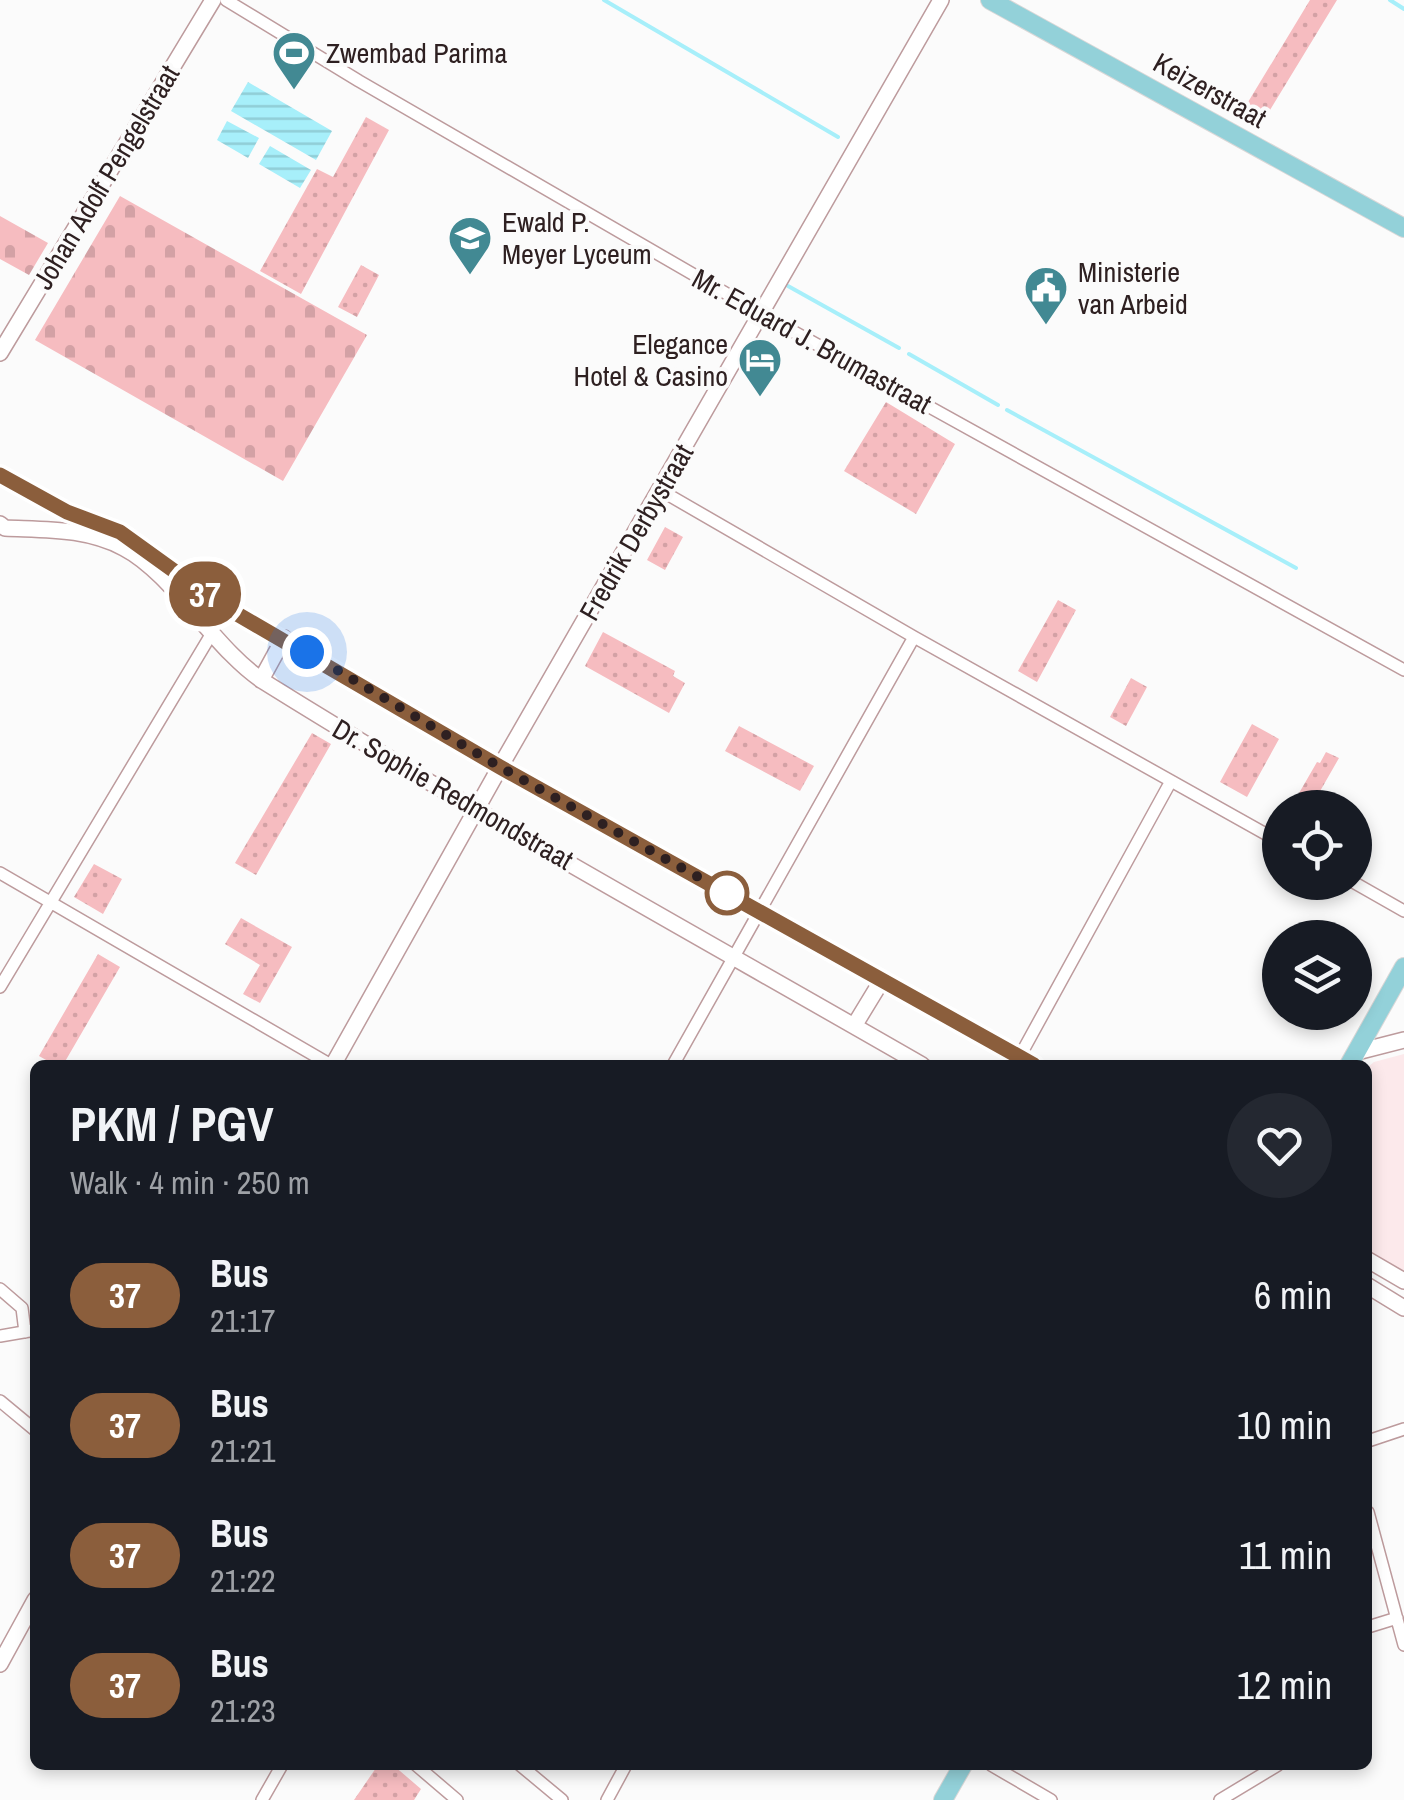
<!DOCTYPE html>
<meta charset="utf-8">
<style>
body{margin:0;font-family:"Archivo Narrow",sans-serif;background:#242831;color:#f1f3f6;height:100vh;display:flex;flex-direction:column;font-size:38px;white-space:nowrap}
*{box-sizing:border-box;margin:0}
p{font-size:32px;color:#9ea1a6}
.icon{flex:none;width:55px;height:55px;fill:none;stroke:currentColor;stroke-width:2;stroke-linecap:round;stroke-linejoin:round}
.map{position:relative;flex:1;overflow:hidden}
.details{position:absolute;left:30px;top:1060px;width:1342px;height:710px;display:flex;flex-direction:column;background:#171b24;border-radius:15px;box-shadow:0 5px 15px #0003}
.details>*{flex:none}
.badge{padding:0 20px;border-radius:32px;font-size:35px;line-height:65px}
.controls{position:absolute;left:1262px;top:790px;display:grid;gap:20px}
.controls a{display:grid;place-items:center;width:110px;height:110px;border-radius:50%;background:#171b24;box-shadow:0 5px 15px #0003;font-size:50px}
.you{position:absolute;width:50px;height:50px;margin:-25px;border:8px solid #fff;border-radius:50%;background:#1a73e8;box-shadow:0 0 0 15px #1a73e833}
.map>.badge{position:absolute;translate:-50% -50%;box-shadow:0 0 0 5px #fff}
.round{display:grid;place-items:center;flex:none;width:105px;height:105px;border-radius:52px;background:#242831}
.headline{display:flex;align-items:center;justify-content:space-between;height:170px;padding:0 40px}
h1{font-size:48px;font-weight:700;line-height:75px}
ul{padding:0;list-style:none}
li{display:flex;align-items:center;gap:30px;height:130px;padding:0 40px}
li div{flex:1}
li b{display:block;font-size:38px}
li em{font-style:normal}
li .badge{min-width:110px;font-weight:700;text-align:center}
.map>svg:first-child{display:block}
.built{fill:#fce9eb}
.grass{fill:url(#grass-dots)}
.cemetery{fill:url(#cemetery-stones)}
.water{fill:url(#water-rules)}
.lines{fill:none;stroke-linecap:round;stroke-linejoin:round}
.stream{stroke:#a7effa;stroke-width:4}
.street-casing{stroke:#bd9b9d;stroke-width:14}
.secondary-casing{stroke:#bd9b9d;stroke-width:18}
.primary-casing{stroke:#d9d7d7;stroke-width:20}
.street{stroke:#fff;stroke-width:11}
.secondary{stroke:#fff;stroke-width:15}
.primary{stroke:#93d1d9;stroke-width:18}
.line-casing{stroke:#fff;stroke-width:22}
.line{stroke:#8b5e3c;stroke-width:15}
.walk{stroke:#2e2021;stroke-width:10;stroke-dasharray:0 18}
.stop-dot{fill:#fff;stroke:#8b5e3c;stroke-width:5}
.labels{text-anchor:middle;dominant-baseline:central;stroke-width:8;stroke-linejoin:round;paint-order:stroke}
.poi-label{font-size:28px;fill:#2e2021;stroke:#fbfbfb;text-anchor:start}
.street-label{font-size:28px;fill:#2e2021;stroke:#fbfbfb}
</style>
<div class="map">
<svg width="1404" height="1800" viewBox="0 0 1404 1800">
<defs>
<pattern id="grass-dots" width="8" height="8" patternUnits="userSpaceOnUse" patternTransform="scale(2.5)"><rect width="8" height="8" fill="#f6bcc0"/><path d="M2 2h.1M6 6h.1" fill="none" stroke="#d3a1a5" stroke-width="1.8" stroke-linecap="round"/></pattern>
<pattern id="cemetery-stones" width="16" height="16" patternUnits="userSpaceOnUse" patternTransform="scale(2.5)"><rect width="16" height="16" fill="#f6bcc0"/><path d="M2 7V4a2 2 0 0 1 4 0v3zM10 15v-3a2 2 0 0 1 4 0v3z" fill="#d3a1a5"/></pattern>
<pattern id="water-rules" width="6" height="5" patternUnits="userSpaceOnUse" patternTransform="scale(2.5)"><rect width="6" height="5" fill="#a7effa"/><path d="M0 2.5h6" fill="none" stroke="#90cdd6"/></pattern>
</defs>
<rect width="100%" height="100%" fill="#fbfbfb"/>
<path class="built" d="M 1404,1054 L 1404,1277 L 1368,1256 L 1368,1067 L 1374,1062 Z"/>
<path class="grass" d="M 1310,0 L 1337,0 L 1259,128 L 1239,117 Z
M 366,117 L 389,130 L 301,294 L 260,271 L 317,169 L 333,177 Z
M 361,265 L 379,275 L 357,317 L 338,307 Z
M 886,402 L 955,444 L 916,514 L 844,471 Z
M 665,527 L 683,537 L 665,570 L 647,560 Z
M 1058,600 L 1076,610 L 1037,682 L 1018,671 Z
M 603,632 L 675,671 L 673,676 L 685,683 L 669,713 L 585,666 Z
M 1131,678 L 1147,687 L 1126,726 L 1110,717 Z
M 1252,724 L 1279,739 L 1247,797 L 1220,782 Z
M 739,726 L 814,766 L 800,791 L 725,751 Z
M 312,733 L 331,744 L 256,875 L 235,863 Z
M 1326,752 L 1339,758 L 1311,807 L 1291,807 L 1317,762 L 1320,763 Z
M 94,864 L 122,879 L 103,914 L 74,897 Z
M 241,918 L 292,947 L 260,1003 L 243,994 L 260,965 L 225,944 Z
M 98,954 L 120,967 L 63,1065 L 55,1065 L 39,1056 Z
M 378,1765 L 393,1765 L 421,1789 L 414,1800 L 354,1800 Z"/>
<path class="cemetery" d="M 120,196 L 367,335 L 283,481 L 35,340 Z
M 0,216 L 48,243 L 29,275 L 0,259 Z"/>
<path class="water" d="M 248,82 L 332,131 L 316,160 L 231,111 Z
M 227,121 L 259,138 L 248,158 L 217,140 Z
M 270,146 L 311,170 L 300,188 L 259,164 Z"/>
<g class="lines">
<path class="stream" d="M 604,0 L 838,137
M 1390,0 L 1404,9
M 788,286 L 899,348
M 909,354 L 998,405
M 1007,410 L 1296,568"/>
<defs>
<path id="street" d="M 226,0 L 359,81 L 760,313 L 1404,670
M 660,490 L 914,637 L 1280,842
M 0,873 L 331,1065
M 1353,882 L 1404,911
M 0,987 L 212,633
M 673,1065 L 914,637
M 1015,1065 L 1171,781
M 0,1289 L 22,1308 L 25,1332
M 0,1336 L 35,1330
M 0,1401 L 35,1430
M 1368,1441 L 1404,1429
M 1368,1512 L 1404,1645
M 1368,1627 L 1397,1618
M 416,1765 L 457,1800
M 520,1765 L 562,1800
M 991,1765 L 1051,1800
M 262,1800 L 282,1765
M 607,1800 L 626,1765
M 1220,1800 L 1278,1765"/>
<path id="secondary" d="M 0,353 L 213,0
M 0,475 L 67,512 L 120,532 L 220,604 L 500,767 L 1034,1065
M 0,524 L 5,528 C 46,530 86,528 124,548 C 174,574 215,651 266,683 C 481,817 703,939 922,1065
M 261,680 L 284,638
M 854,1026 L 882,980
M 1357,1052 L 1404,1040
M 333,1065 L 500,767 L 941,0
M 1368,1260 L 1404,1281
M 1368,1286 L 1404,1308
M 0,1664 L 35,1600"/>
<path id="primary" d="M 990,0 L 1404,228
M 1349,1065 L 1404,967
M 943,1800 L 963,1765"/>
</defs>
<use href="#street" class="street-casing"/>
<use href="#secondary" class="secondary-casing"/>
<use href="#primary" class="primary-casing"/>
<use href="#street" class="street"/>
<use href="#secondary" class="secondary"/>
<use href="#primary" class="primary"/>
</g>
<g class="lines">
<defs>
<path id="line" d="M 0,475 L 67,512 L 120,532 L 220,604 L 500,767 L 1034,1065"/>
</defs>
<use href="#line" class="line-casing"/>
<use href="#line" class="line"/>
<path class="walk" d="M 307,652 L 500,767 L 727,893"/>
</g>
<defs>
<symbol id="stadium-pin" viewBox="-11 -11 22 30"><path d="M0 17L-7.5 6A9.5 9.5 0 1 1 7.5 6Z" fill="#428993" stroke="#fbfbfb"/><path d="M0-5a6.5 5 0 1 0 0 10a6.5 5 0 1 0 0-10ZM-3.5-1.8h7v3.6h-7Z" fill="#fff"/></symbol>
<symbol id="school-pin" viewBox="-11 -11 22 30"><path d="M0 17L-7.5 6A9.5 9.5 0 1 1 7.5 6Z" fill="#428993" stroke="#fbfbfb"/><path d="M0-5L7-2L0 1L-7-2ZM-4 1L0 2.5L4 1V4Q0 6-4 4Z" fill="#fff"/></symbol>
<symbol id="civic-pin" viewBox="-11 -11 22 30"><path d="M0 17L-7.5 6A9.5 9.5 0 1 1 7.5 6Z" fill="#428993" stroke="#fbfbfb"/><path d="M-.6-6.5H3V-4.5H.6V-3L4-1V1h2V6H-6V1h2V-1L-.6-3ZM-1.2 2.5V6h2.4V2.5Z" fill="#fff"/></symbol>
<symbol id="hotel-pin" viewBox="-11 -11 22 30"><path d="M0 17L-7.5 6A9.5 9.5 0 1 1 7.5 6Z" fill="#428993" stroke="#fbfbfb"/><path d="M-6-4.5h1.5V1H6V5H4.5V3h-9V5H-6ZM-4 0a1.8 1.8 0 1 1 3.6 0ZM.5 0V-2.5h3Q6-2.5 6 0Z" fill="#fff"/></symbol>
</defs>
<g fill-rule="evenodd">
<use href="#stadium-pin" x="269" y="28" width="50" height="68"/>
<use href="#school-pin" x="445" y="213" width="50" height="68"/>
<use href="#civic-pin" x="1021" y="263" width="50" height="68"/>
<use href="#hotel-pin" x="735" y="335" width="50" height="68"/>
</g>
<circle class="stop-dot" cx="727" cy="893" r="20"/>
<g class="labels">
<g class="poi-label">
<text x="326" y="53">Zwembad Parima</text>
<text x="502" y="222">Ewald P.<tspan x="502" dy="32">Meyer Lyceum</tspan></text>
<text x="1078" y="272">Ministerie<tspan x="1078" dy="32">van Arbeid</tspan></text>
<text x="728" y="344" text-anchor="end">Elegance<tspan x="728" dy="32">Hotel &amp; Casino</tspan></text>
</g>
<g class="street-label">
<text transform="translate(1210 90) rotate(29)">Keizerstraat</text>
<text transform="translate(106 177) rotate(-59)">Johan Adolf Pengelstraat</text>
<text transform="translate(812 341) rotate(29)">Mr. Eduard J. Brumastraat</text>
<text transform="translate(636 532) rotate(-60)">Fredrik Derbystraat</text>
<text transform="translate(453 794) rotate(30)">Dr. Sophie Redmondstraat</text>
</g>
</g>
</svg>
<div class="controls">
<a><svg class="icon" aria-label="locate" viewBox="0 0 24 24"><circle cx="12" cy="12" r="6"/><path d="M12 2v4M12 18v4M2 12h4M18 12h4"/></svg></a>
<a><svg class="icon" aria-label="layers" viewBox="0 0 24 24"><path d="M12 4l9 5-9 5-9-5zM3 14l9 5 9-5"/></svg></a>
</div>
<div class="you" style="left:307px;top:652px"></div>
<b class="badge" style="left:205px;top:594px;background:#8b5e3c;color:#fff">37</b>
<section class="details">
<div class="headline"><div><h1>PKM / PGV</h1><p>Walk · 4 min · 250 m</p></div><a class="round"><svg class="icon" aria-label="heart" viewBox="0 0 24 24"><path d="M12 20l-8-8c-3-5 5-10 8-4 3-6 11-1 8 4z"/></svg></a></div>
<ul>
<li><span class="badge" style="background:#8b5e3c;color:#fff">37</span><div><b>Bus</b><p>21:17</p></div><em>6 min</em></li>
<li><span class="badge" style="background:#8b5e3c;color:#fff">37</span><div><b>Bus</b><p>21:21</p></div><em>10 min</em></li>
<li><span class="badge" style="background:#8b5e3c;color:#fff">37</span><div><b>Bus</b><p>21:22</p></div><em>11 min</em></li>
<li><span class="badge" style="background:#8b5e3c;color:#fff">37</span><div><b>Bus</b><p>21:23</p></div><em>12 min</em></li>
</ul>
</section>
</div>
